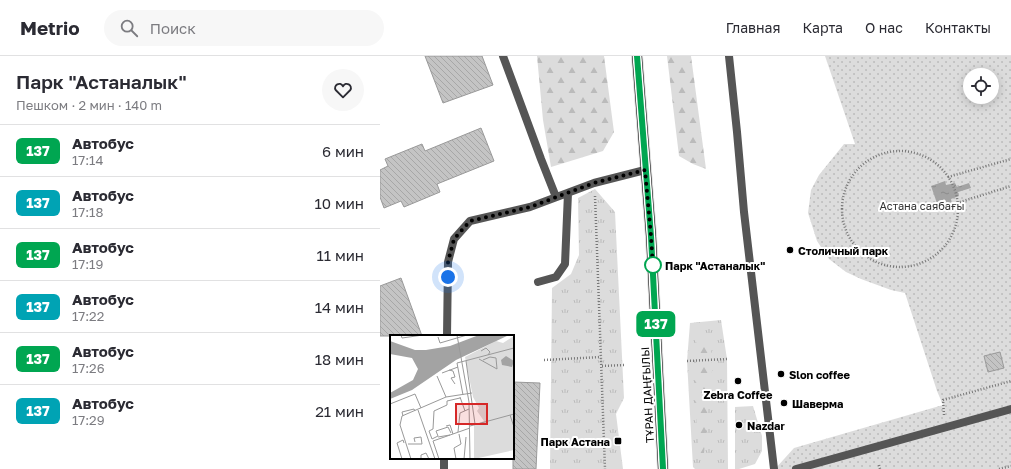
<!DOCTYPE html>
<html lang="ru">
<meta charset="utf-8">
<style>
body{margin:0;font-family:"Golos Text",sans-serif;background:#f7f7f7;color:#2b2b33;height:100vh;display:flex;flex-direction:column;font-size:15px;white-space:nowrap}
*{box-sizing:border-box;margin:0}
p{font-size:13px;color:#7c7c81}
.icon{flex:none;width:22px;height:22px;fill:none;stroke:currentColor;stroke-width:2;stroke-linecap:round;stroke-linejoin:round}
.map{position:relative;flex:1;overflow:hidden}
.side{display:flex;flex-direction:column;background:#fff;width:380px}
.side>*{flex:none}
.badge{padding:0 8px;border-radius:6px;font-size:14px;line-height:26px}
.buttons{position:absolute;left:583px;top:12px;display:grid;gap:8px}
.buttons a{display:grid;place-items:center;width:36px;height:36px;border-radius:50%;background:#fff;box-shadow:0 2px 10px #0003;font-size:20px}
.you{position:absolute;width:20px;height:20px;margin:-10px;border:3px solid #fff;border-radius:50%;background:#1a73e8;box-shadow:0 0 0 6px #1a73e833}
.map>.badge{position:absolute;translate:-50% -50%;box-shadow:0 0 0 2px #fff}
.round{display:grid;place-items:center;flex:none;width:42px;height:42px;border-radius:21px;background:#f7f7f7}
.headline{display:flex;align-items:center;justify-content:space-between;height:68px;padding:0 16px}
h1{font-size:19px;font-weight:600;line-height:30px}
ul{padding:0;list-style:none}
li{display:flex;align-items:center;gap:12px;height:52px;padding:0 16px;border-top:1px solid #e1e1e2}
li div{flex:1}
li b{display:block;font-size:15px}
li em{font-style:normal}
li .badge{min-width:44px;font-weight:700;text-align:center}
header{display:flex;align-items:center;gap:24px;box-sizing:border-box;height:56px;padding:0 20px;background:#fff;border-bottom:1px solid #e1e1e2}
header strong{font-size:19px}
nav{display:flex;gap:22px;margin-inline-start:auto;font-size:14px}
.search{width:280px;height:36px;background:#f7f7f7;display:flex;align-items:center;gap:10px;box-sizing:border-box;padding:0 14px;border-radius:22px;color:#7c7c81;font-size:15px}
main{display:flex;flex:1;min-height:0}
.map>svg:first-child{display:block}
.grass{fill:url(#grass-tufts)}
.forest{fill:url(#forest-firs)}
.park{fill:url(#park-dots);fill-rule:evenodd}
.water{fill:url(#water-ripples)}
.building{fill:url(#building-back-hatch);stroke:#999}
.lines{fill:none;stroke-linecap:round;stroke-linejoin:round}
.primary-casing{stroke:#dbdbdb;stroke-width:12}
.path{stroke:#777;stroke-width:2.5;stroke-dasharray:1 2;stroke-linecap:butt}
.service{stroke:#555;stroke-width:8}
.minor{stroke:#555;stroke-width:8}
.primary{stroke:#000;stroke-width:10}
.line-casing{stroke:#fff;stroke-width:9}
.line{stroke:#00a651;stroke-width:6}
.walk{stroke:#000;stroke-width:4;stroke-dasharray:0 7.2}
.poi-dot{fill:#000;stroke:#fff;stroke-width:1.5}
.stop-dot{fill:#fff;stroke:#00a651;stroke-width:2}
.labels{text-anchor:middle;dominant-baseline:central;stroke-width:4;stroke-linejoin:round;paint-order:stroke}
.park-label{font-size:11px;fill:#333;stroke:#fff}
.poi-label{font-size:11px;font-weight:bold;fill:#000;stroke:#fff;text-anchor:start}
.stop-label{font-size:11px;font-weight:bold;fill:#000;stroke:#fff;text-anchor:start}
.street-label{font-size:11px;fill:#000;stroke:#fff}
.inset-road{fill:none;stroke:#999;stroke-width:1}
.view{fill:#d62828;fill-opacity:0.15;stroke:#d62828;stroke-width:2}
.inset-edge{fill:none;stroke:#000;stroke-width:2}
</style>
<header>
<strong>Metrio</strong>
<div class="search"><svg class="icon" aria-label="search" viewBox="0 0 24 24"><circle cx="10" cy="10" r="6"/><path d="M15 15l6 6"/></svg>Поиск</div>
<nav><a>Главная</a><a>Карта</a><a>О нас</a><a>Контакты</a></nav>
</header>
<main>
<section class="side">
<div class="headline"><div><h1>Парк &quot;Астаналык&quot;</h1><p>Пешком · 2 мин · 140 m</p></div><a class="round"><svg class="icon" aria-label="heart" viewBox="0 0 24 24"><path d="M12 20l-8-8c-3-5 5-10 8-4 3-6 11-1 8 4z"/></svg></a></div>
<ul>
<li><span class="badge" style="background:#00a651;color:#fff">137</span><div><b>Автобус</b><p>17:14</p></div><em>6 мин</em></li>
<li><span class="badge" style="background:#00a3b4;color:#fff">137</span><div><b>Автобус</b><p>17:18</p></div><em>10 мин</em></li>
<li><span class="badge" style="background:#00a651;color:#fff">137</span><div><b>Автобус</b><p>17:19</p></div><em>11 мин</em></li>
<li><span class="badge" style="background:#00a3b4;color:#fff">137</span><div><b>Автобус</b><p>17:22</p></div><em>14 мин</em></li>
<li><span class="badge" style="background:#00a651;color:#fff">137</span><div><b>Автобус</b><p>17:26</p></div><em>18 мин</em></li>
<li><span class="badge" style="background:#00a3b4;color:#fff">137</span><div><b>Автобус</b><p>17:29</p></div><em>21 мин</em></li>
</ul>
</section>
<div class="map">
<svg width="631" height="413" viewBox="0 0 631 413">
<defs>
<pattern id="grass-tufts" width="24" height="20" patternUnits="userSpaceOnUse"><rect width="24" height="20" fill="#dcdcdc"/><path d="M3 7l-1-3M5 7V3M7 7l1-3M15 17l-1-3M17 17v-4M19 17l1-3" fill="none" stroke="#bbb"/></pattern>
<pattern id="forest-firs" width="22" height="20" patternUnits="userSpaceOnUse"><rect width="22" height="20" fill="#dcdcdc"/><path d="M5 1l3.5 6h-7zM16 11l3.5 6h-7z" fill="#bbb"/></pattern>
<pattern id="park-dots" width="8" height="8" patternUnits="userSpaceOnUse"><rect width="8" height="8" fill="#dcdcdc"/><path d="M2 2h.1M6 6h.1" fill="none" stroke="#bbb" stroke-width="1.8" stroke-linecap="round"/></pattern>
<pattern id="water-ripples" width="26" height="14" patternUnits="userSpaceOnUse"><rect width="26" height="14" fill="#a3a3a3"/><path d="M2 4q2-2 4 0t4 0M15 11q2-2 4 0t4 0" fill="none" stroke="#8b8b8b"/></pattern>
<pattern id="building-back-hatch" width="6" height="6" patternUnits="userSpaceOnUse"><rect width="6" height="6" fill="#c4c4c4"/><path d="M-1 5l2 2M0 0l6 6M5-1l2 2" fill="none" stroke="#a7a7a7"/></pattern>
</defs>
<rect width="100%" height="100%" fill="#fff"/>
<path class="grass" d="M 215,133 L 235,156 L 244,342 L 236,358 L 243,413 L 170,413 L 172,232 L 191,218 L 199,199 L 198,142 Z
M 341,264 L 347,303 L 348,413 L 315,413 L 313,411 L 307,305 L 310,267 Z
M 373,350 L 382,380 L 382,395 L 375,408 L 359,413 L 355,413 L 355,351 Z"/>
<path class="forest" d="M 157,0 L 224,0 L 234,76 L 223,95 L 171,111 L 163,64 Z
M 287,0 L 311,0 L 326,113 L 313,108 L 299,100 Z
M 316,282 L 331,284 L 332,315 L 324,397 L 319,401 L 315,342 Z"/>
<path class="park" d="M 445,0 L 631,0 L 631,413 L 395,413 L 414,392 L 563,349 L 557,335 L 525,237 L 511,234 L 481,223 L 466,216 L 449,203 L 437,185 L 428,157 L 431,134 L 439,119 L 464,88 L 475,88 ZM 590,19 L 612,19 L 612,41 L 590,41 Z"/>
<path class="water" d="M 565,125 L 566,129 L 575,127 L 577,131 L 589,127 L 591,132 L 578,136 L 579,140 L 571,143 L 572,148 L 559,153 L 551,130 Z"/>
<path class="building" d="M 45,0 L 102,0 L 113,29 L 63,47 Z
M 101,72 L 114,105 L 57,128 L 60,136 L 24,151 L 21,145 L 4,152 L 0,141 L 0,114 L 8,110 L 5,103 L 42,88 L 45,95 Z
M 21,222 L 42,280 L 0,280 L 0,230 Z
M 620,296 L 624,312 L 608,316 L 604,300 Z
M 133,326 L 160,327 L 156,413 L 133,413 Z"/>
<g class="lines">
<defs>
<path id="primary" d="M 257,0 L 271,180 L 283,413"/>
</defs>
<use href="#primary" class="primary-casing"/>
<path class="path" d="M462 153a58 58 0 1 1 116 0a58 58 0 1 1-116 0Z
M 568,121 L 631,103
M 215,140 L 225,413
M 577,147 L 631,130
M 164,304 L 221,301
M 307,305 L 347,303
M 222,310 L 244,309
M 564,359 L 563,344 L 631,325
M 499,409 L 500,413
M 619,413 L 631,410"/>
<path class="service" d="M 123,0 L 161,103 L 176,141
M 349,0 L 357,76 L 364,156 L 394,413
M 158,226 L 176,221 L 185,208 L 188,137
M 67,280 L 68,206 L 74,183 L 90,165 L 150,151 L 214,127 L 265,114
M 64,413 L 64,402"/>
<path class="minor" d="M 416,413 L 631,353"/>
<use href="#primary" class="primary"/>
</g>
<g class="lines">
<defs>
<path id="line" d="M 257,0 L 271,180 L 283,413"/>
</defs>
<use href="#line" class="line-casing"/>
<use href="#line" class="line"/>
<path class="walk" d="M 68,221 L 68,206 L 74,183 L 90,165 L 150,151 L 214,127 L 265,114 L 271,180 L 273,212 L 273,209"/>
</g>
<g class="poi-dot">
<circle cx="410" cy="194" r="4"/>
<circle cx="401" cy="318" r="4"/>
<circle cx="358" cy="325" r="4"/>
<circle cx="404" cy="347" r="4"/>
<circle cx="359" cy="369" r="4"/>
<rect x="234" y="381" width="8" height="8" rx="2"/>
</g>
<circle class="stop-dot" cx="273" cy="209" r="8"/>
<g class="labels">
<g class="park-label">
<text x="542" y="149">Астана саябағы</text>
</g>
<g class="poi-label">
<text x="418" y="194">Столичный парк</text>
<text x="409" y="318">Slon coffee</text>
<text x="358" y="338" text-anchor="middle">Zebra Coffee</text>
<text x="412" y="347">Шаверма</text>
<text x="367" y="369">Nazdar</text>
<text x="230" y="385" text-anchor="end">Парк Астана</text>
</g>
<g class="stop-label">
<text x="285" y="209">Парк "Астаналык"</text>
</g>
<g class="street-label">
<text transform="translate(267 339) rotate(-93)">ТҰРАН ДАҢҒЫЛЫ</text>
</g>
</g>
<g transform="translate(10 279)">
<rect width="124" height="124" fill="#fff"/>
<path d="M 124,1 L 124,115 L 84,124 L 84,90 L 94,86 L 87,76 L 89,73 L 83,62 L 75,22 L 106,6 L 113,8 Z" fill="#dcdcdc"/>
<path d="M 89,0 L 119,0 L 66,25 L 22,55 L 0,64 L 0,58 L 23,45 L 28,34 L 22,23 L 0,19 L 0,6 L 25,15 L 36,15 L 60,11 ZM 116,21 L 124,26 L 122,32 L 112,30 L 111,25 Z" fill="#a3a3a3"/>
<path class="inset-road" d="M 11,0 L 12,3 L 33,0M 67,0 L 79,67 L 80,124M 48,2 L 50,8 L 77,0M 91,16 L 96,13 L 100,17 L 98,20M 89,24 L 107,34 L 106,23 L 100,22 L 93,25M 76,26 L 85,89M 59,35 L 63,36 L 65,42 L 61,43 L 65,49M 52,38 L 68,32M 47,41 L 56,62M 73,60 L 67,28 L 124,13M 70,62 L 75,76M 0,69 L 25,59 L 31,73M 28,75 L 45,124M 120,80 L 124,92M 13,81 L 12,77 L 24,74 L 25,76M 56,91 L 60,90 L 63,99M 80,91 L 124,79M 68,97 L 70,78 L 79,74M 48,102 L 60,100M 42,104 L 39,96 L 43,94 L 44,76 L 57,70 L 57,66 L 70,63M 42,104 L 48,101 L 46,96 L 58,92 L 61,98M 43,106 L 80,93M 43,106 L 49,124M 18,109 L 32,109 L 31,102 L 24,103 L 25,107M 12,124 L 7,108 L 13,105 L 14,108M 21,124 L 10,90 L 12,81 L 56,62 L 82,58M 31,124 L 31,120 L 36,118 L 39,124M 66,124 L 64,113 L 71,109 L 69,99M 74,124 L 76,102"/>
<path class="view" d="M 66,69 L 97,69 L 97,89 L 66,89 Z"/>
<rect width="124" height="124" class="inset-edge"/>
</g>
</svg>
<div class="buttons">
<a><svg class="icon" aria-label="locate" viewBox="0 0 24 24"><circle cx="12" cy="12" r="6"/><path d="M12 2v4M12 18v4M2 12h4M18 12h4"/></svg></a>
</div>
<div class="you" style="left:68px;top:221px"></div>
<b class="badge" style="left:276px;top:268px;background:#00a651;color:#fff">137</b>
</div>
</main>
